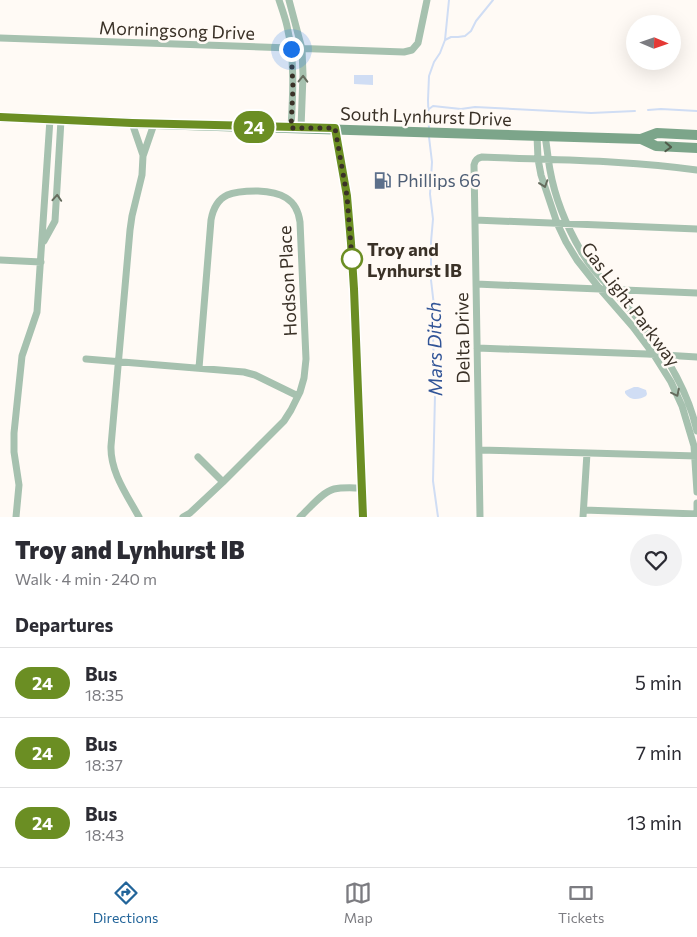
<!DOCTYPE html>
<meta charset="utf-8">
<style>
body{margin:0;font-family:Commissioner,sans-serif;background:#f2f2f3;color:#2b2b33;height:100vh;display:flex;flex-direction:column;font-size:19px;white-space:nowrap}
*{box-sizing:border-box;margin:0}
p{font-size:16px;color:#7c7c81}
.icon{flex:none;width:28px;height:28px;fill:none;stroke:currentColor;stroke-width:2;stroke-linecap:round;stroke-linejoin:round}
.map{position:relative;height:517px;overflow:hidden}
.details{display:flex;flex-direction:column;background:#fff;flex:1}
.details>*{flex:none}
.badge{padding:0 10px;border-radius:16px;font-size:18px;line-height:32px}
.needle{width:32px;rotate:92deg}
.buttons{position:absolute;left:626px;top:15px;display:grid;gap:10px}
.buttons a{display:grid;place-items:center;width:55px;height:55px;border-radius:50%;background:#fff;box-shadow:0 5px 20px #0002;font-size:25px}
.you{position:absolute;width:25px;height:25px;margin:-12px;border:4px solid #fff;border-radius:50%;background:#1a73e8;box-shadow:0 0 0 8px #1a73e833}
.map>.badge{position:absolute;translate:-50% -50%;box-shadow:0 0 0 2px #fff}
h2{padding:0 15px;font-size:19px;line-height:45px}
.round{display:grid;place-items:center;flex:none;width:52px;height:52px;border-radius:26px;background:#f2f2f3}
.summary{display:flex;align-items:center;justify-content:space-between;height:85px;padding:0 15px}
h1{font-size:24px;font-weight:800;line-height:38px}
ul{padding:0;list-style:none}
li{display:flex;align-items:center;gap:15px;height:70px;padding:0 15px;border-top:1px solid #e1e1e2}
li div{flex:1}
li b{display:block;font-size:19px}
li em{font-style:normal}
li .badge{min-width:55px;font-weight:700;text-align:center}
.tabs{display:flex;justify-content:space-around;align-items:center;height:70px;border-top:1px solid #e1e1e2;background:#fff;font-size:14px;color:#7c7c81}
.tabs a{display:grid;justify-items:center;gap:2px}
.tabs .on{color:#23659a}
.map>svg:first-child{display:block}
.water{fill:#d0ddf4}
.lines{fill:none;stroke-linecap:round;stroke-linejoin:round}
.stream{stroke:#d0ddf4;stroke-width:2}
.minor{stroke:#a6c1af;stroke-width:7}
.tertiary{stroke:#a6c1af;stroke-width:9}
.secondary{stroke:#7ca58a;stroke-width:10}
.oneway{stroke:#656b5d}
.oneway2{stroke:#515a4a}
.line-casing{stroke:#fff;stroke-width:11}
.line{stroke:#6b8e23;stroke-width:8}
.walk{stroke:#3a3127;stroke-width:5;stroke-dasharray:0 9}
.stop-dot{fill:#fff;stroke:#6b8e23;stroke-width:2.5}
.labels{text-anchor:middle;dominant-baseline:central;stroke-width:5;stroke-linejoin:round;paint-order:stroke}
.street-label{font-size:18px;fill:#3a3127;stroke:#fffaf5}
.service-label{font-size:18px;fill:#4e5e75;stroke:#fffaf5;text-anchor:start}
.stop-label{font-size:18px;font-weight:bold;fill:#3a3127;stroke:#fffaf5;text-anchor:start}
.water-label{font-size:19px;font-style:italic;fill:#315497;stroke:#fffaf5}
</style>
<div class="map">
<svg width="697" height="517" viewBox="0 0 697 517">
<rect width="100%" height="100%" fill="#fffaf5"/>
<path class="water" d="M 354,75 L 373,75 L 373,85 L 354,84 Z
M 634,387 L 638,387 L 646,390 L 647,394 L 646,396 C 639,400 630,401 625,393 L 625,391 Z"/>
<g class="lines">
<path class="stream" d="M 445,40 L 449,0
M 429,109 L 433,106 L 461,109 L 475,107 L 591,113 L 635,111
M 648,110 L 661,109 L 697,111
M 429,130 L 428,100 L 429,76 L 434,62 L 440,53 L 445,40 L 451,37 L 458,37 L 465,36 L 471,31 L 476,21 L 493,0
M 429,137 L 432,162 L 430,194 L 433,219 L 431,242 L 431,280 L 434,306 L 433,336 L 435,395 L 433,481 L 438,517"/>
<path class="minor" d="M 279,0 C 282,9 285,17 287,26 C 295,60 293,94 291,128
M 289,0 L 302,49 L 303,75 L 301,128
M 0,38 L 404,52 L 412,50 L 418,43 L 427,0
M 132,123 L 143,155
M 537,136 L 538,159 L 541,175 L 557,223 L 566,242 L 577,260 L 600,289 L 633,327 L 654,355 L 671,382 L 682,406 L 694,446 L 697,492
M 545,136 C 547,147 548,159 550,170 C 555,198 567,227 581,251 C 592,271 610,287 625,304 C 657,340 686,382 697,431
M 475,220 L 697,229
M 44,241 L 55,221 L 61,120
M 0,260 L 41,262
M 476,284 L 697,293
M 477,348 L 647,354 L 697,357
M 86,359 L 244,372 L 255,375 L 298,396
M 479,450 L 697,456
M 198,457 L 223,482
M 584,510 L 697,514
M 16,517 L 19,485 L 14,452 L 14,433 L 22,356 L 37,312 L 50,119
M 139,517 C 127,495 110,472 111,446 L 130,230 L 132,216 L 142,175 L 143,156 L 154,124
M 183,517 L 190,513 L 223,482 L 284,421 L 291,410 L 300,392 L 304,378 L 306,359 L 300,222 C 297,198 280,192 258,191 C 234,191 216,192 211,220 L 199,368
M 300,517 C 309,509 322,492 334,489 C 343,487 353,488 362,488
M 480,517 L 474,165 C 475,160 477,158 482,157 C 554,160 626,160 697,170
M 583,517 L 587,453
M 697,517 L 697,503"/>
<path class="tertiary" d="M 335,129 L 347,196 L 351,243 L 355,307 L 363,517"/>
<path class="secondary" d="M 0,117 L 154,124 L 641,139 L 657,133 L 697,135
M 641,139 L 656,146 L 697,148"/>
</g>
<defs><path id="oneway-chevron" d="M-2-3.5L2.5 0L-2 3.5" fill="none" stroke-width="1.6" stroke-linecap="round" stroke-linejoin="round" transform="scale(1.25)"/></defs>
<g class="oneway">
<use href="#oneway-chevron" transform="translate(303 79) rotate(-89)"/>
<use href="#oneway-chevron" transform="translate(544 184) rotate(71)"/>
<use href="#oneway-chevron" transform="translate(57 198) rotate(-86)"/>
<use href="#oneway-chevron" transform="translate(676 393) rotate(64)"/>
</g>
<use class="oneway2" href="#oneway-chevron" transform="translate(668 147) rotate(2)"/>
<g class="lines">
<defs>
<path id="line" d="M 0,117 L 132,123 L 335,128 L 347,196 L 351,243 L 354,289 L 363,517"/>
</defs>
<use href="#line" class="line-casing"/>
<use href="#line" class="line"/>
<path class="walk" d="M 291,49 L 293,87 L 291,128 L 335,128 L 347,196 L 352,259"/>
</g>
<defs>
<symbol id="fuel-bare" viewBox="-9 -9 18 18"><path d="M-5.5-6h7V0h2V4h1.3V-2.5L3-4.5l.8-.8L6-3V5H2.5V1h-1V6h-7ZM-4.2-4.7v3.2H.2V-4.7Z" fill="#5c6f8a" stroke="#fffaf5" stroke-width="2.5" paint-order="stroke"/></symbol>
</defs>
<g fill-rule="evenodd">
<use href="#fuel-bare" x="370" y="168" width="25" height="25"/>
</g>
<circle class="stop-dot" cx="352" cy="259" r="10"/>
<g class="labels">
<g class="street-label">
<text transform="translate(177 30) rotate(2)">Morningsong Drive</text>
<text transform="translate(426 116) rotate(2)">South Lynhurst Drive</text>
<text transform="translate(287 281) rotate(-93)">Hodson Place</text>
<text transform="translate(631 304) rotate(53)">Gas Light Parkway</text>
<text transform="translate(462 338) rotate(-91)">Delta Drive</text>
</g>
<g class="service-label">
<text x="397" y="180">Phillips 66</text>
</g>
<g class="stop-label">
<text x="367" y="249">Troy and<tspan x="367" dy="21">Lynhurst IB</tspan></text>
</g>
<g class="water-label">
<text transform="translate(434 349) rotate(-91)">Mars Ditch</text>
</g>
</g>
</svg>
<div class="buttons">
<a><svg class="needle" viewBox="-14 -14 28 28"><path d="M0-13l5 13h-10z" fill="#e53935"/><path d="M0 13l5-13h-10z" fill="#7c7c81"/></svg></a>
</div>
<div class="you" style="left:291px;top:49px"></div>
<b class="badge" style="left:254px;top:127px;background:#6b8e23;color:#fff">24</b>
</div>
<section class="details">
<div class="summary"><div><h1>Troy and Lynhurst IB</h1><p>Walk · 4 min · 240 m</p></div><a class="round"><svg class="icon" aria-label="heart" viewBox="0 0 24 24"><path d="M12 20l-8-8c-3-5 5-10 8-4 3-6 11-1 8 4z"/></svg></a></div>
<h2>Departures</h2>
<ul>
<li><span class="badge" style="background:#6b8e23;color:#fff">24</span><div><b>Bus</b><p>18:35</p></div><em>5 min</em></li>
<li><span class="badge" style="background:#6b8e23;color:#fff">24</span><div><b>Bus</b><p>18:37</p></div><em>7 min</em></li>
<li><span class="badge" style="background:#6b8e23;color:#fff">24</span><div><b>Bus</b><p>18:43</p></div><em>13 min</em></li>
</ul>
</section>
<nav class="tabs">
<a class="on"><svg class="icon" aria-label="directions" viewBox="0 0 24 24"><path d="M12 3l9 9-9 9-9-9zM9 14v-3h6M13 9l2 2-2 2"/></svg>Directions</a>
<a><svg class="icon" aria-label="map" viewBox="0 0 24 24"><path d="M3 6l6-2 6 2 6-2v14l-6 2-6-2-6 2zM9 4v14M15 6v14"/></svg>Map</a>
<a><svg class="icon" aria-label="tickets" viewBox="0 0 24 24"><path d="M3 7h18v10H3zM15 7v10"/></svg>Tickets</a>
</nav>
